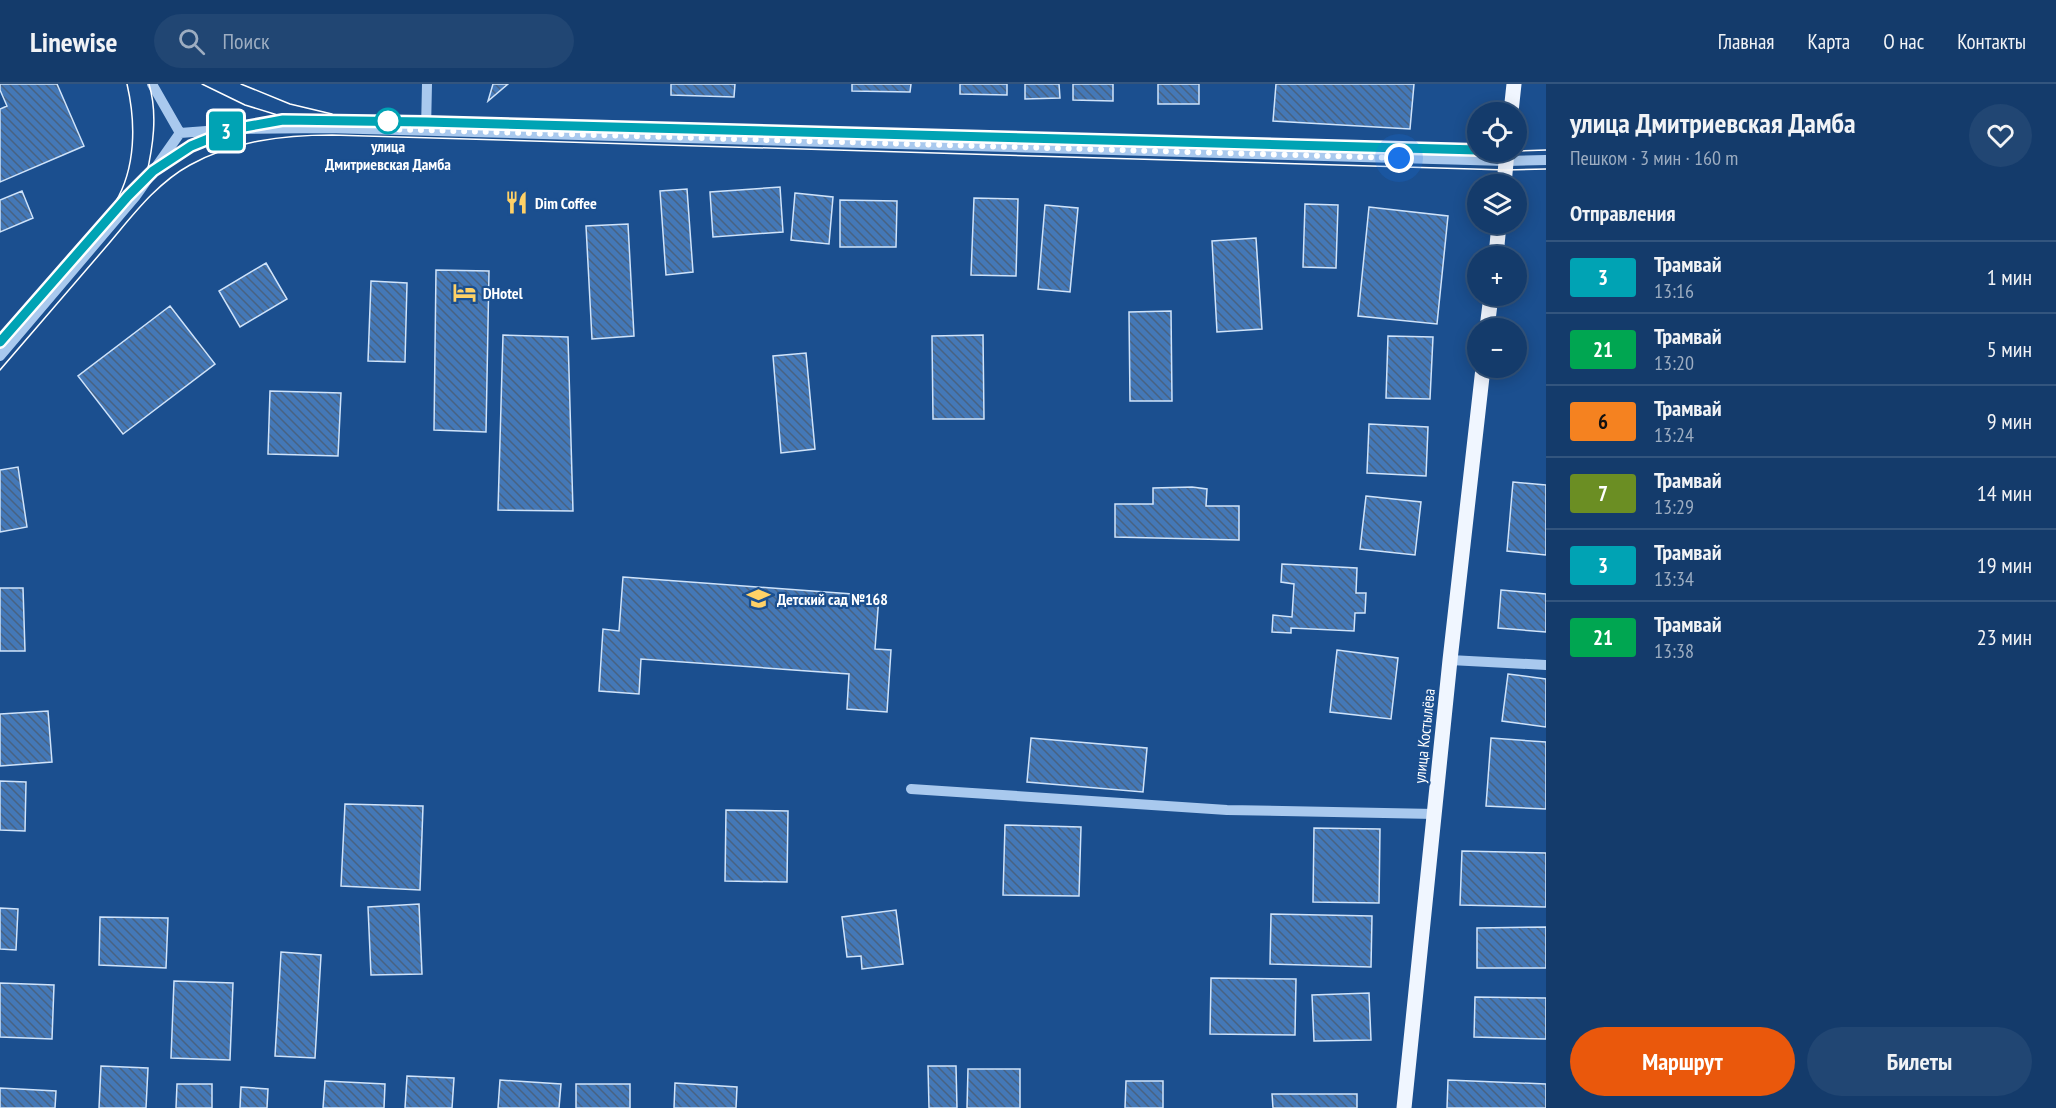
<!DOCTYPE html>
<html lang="ru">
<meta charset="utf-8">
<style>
body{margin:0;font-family:"PT Sans Narrow",sans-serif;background:#214673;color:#f1f3f6;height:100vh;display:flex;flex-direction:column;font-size:22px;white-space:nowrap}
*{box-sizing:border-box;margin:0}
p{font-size:20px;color:#9dadc1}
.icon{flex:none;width:33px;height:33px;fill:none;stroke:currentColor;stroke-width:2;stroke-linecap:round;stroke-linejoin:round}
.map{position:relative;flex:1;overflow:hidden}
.sheet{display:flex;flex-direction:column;background:#143b6b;width:510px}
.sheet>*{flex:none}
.badge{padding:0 12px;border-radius:4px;font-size:21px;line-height:39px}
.tools{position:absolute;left:1467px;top:18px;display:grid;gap:12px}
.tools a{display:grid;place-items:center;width:60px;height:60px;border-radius:50%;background:#143b6b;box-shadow:0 3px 15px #0003,0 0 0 2px #33557e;font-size:30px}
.you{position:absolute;width:30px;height:30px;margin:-15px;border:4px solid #fff;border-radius:50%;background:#1a73e8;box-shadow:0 0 0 9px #1a73e833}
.map>.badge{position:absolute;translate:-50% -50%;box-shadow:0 0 0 3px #fff}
h2{padding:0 24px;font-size:22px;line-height:54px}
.round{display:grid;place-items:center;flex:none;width:63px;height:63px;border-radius:32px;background:#214673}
.overview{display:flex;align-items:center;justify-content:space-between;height:102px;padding:0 24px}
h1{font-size:28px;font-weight:700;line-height:45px}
.action{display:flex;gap:12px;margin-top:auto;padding:12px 24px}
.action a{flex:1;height:69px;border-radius:36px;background:#ea580c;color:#fff;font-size:24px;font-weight:700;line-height:69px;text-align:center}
.action a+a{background:#214673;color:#f1f3f6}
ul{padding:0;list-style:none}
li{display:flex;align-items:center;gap:18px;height:72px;padding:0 24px;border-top:2px solid #33557e}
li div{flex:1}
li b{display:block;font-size:22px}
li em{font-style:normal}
li .badge{min-width:66px;font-weight:700;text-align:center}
header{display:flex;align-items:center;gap:36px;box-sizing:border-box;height:84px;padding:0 30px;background:#143b6b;border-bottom:2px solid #33557e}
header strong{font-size:28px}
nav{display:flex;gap:33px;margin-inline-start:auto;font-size:21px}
.search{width:420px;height:54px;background:#214673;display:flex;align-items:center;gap:15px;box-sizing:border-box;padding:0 21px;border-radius:33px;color:#9dadc1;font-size:22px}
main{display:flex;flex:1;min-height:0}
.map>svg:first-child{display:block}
.building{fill:url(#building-back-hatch);stroke:#cfe3fa;stroke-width:1.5}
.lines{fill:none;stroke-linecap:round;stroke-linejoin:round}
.minor{stroke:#a9c9ee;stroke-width:10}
.major{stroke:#f0f6ff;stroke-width:15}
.tram{stroke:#fff;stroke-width:1.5}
.line-casing{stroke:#fff;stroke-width:14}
.line{stroke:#00a3b4;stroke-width:9}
.walk{stroke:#fff;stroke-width:6;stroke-dasharray:0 10.8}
.stop-dot{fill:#fff;stroke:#00a3b4;stroke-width:3}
.labels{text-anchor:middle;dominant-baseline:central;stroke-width:4.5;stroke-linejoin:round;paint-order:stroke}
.stop-label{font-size:16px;font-weight:bold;fill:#fff;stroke:#1b4f8f}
.poi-label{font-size:16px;font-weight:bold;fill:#fff;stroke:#1b4f8f;text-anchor:start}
.street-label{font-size:16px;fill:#fff;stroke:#1b4f8f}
</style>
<header>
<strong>Linewise</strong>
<div class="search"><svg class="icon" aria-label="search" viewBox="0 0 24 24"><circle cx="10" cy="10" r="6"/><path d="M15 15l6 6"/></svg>Поиск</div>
<nav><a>Главная</a><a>Карта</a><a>О нас</a><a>Контакты</a></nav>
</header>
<main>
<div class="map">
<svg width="1546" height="1024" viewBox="0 0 1546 1024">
<defs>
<pattern id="building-back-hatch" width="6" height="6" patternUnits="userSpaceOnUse" patternTransform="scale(1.5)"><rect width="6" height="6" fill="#4478b7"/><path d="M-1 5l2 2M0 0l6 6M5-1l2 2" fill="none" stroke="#486282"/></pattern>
</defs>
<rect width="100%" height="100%" fill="#1b4f8f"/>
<path class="building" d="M 0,0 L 57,0 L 84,62 L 0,98 L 0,25 L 7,22 L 0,6 Z
M 493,0 L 508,0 L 488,17 Z
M 671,0 L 735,0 L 734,13 L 671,11 Z
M 852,0 L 911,0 L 910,8 L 852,7 Z
M 960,0 L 1007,0 L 1007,11 L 960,10 Z
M 1025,0 L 1059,0 L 1060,14 L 1025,15 Z
M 1073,0 L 1113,0 L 1113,17 L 1073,16 Z
M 1158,0 L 1199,0 L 1199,20 L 1158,20 Z
M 1276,0 L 1414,0 L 1410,45 L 1273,37 Z
M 780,103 L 783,148 L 713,153 L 710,108 Z
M 687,105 L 693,188 L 666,191 L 660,107 Z
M 22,107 L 33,134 L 0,148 L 0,116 Z
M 795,109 L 833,113 L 829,160 L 791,156 Z
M 974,114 L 1018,115 L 1016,192 L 971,191 Z
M 840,116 L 897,117 L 896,163 L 840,163 Z
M 1305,120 L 1338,121 L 1336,184 L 1303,183 Z
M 1045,121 L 1078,124 L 1070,208 L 1038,205 Z
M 1369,123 L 1448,132 L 1437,240 L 1358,232 Z
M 628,140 L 634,252 L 592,255 L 586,142 Z
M 1256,154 L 1262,245 L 1217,248 L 1212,157 Z
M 266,179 L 287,215 L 240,243 L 219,207 Z
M 436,186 L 489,187 L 486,348 L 434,346 Z
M 371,197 L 407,199 L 405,278 L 368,277 Z
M 170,222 L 215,280 L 123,350 L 78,292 Z
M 1171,227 L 1172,317 L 1130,317 L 1129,228 Z
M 503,251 L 568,253 L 573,427 L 498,426 Z
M 983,251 L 984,335 L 933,335 L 932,252 Z
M 1388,252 L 1433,253 L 1430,315 L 1386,314 Z
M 806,269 L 815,365 L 781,369 L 773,272 Z
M 270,307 L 341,309 L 338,372 L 268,370 Z
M 1369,340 L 1428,343 L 1426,392 L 1367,389 Z
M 18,383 L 27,443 L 0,448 L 0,386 Z
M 1513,398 L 1546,401 L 1546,471 L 1507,467 Z
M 1192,403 L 1207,405 L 1206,422 L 1239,422 L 1239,456 L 1115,453 L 1115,420 L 1153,420 L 1153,404 Z
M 1366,412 L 1421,418 L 1415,471 L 1360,465 Z
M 1282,480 L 1357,484 L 1356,509 L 1366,509 L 1365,529 L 1355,529 L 1354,547 L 1291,544 L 1291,549 L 1272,548 L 1273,531 L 1292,533 L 1294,500 L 1281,498 Z
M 623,493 L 879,512 L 875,565 L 891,566 L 887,628 L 847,625 L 849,590 L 641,575 L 639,610 L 599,607 L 603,545 L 619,547 Z
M 0,504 L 23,504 L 25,567 L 0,567 Z
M 1501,506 L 1546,510 L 1546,548 L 1498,544 Z
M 1337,566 L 1398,574 L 1391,635 L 1330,628 Z
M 1508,590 L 1546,595 L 1546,643 L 1502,637 Z
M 48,627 L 52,678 L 0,682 L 0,630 Z
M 1031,654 L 1147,664 L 1143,708 L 1027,698 Z
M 1491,654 L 1546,658 L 1546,725 L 1486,722 Z
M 0,697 L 26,698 L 25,747 L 0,746 Z
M 345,720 L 423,722 L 420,806 L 341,802 Z
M 726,726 L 788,727 L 787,798 L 725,797 Z
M 1005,741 L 1081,743 L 1079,812 L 1003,811 Z
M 1314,744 L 1380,745 L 1379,819 L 1313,818 Z
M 1462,767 L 1546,769 L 1546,823 L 1460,821 Z
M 419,820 L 422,890 L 371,891 L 368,823 Z
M 0,824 L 18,825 L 16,866 L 0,865 Z
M 896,826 L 903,880 L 862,885 L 861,872 L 847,873 L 842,833 Z
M 1271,830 L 1372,832 L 1371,883 L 1270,880 Z
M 100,833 L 168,834 L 166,884 L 99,881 Z
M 1546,843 L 1546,884 L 1477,884 L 1477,844 Z
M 281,868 L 321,871 L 315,974 L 275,972 Z
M 1211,894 L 1296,895 L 1295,951 L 1210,950 Z
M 174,897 L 233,899 L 230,976 L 171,974 Z
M 0,899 L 54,901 L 52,955 L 0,953 Z
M 1369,909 L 1371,956 L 1314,957 L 1312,911 Z
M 1475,913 L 1546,914 L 1546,955 L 1474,953 Z
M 101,982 L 148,984 L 146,1024 L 99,1024 Z
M 928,982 L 956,982 L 957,1024 L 929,1024 Z
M 968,985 L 1020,985 L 1020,1024 L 967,1024 Z
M 407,992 L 454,994 L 452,1024 L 405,1024 Z
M 500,996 L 561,1000 L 559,1024 L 498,1024 Z
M 1448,996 L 1546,1000 L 1546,1024 L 1447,1024 Z
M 325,997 L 385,1000 L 384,1024 L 323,1024 Z
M 1126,997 L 1163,997 L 1163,1024 L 1125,1024 Z
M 675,999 L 737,1003 L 736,1024 L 674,1024 Z
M 177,1000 L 212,1000 L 212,1024 L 176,1024 Z
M 576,1000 L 630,1000 L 630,1024 L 576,1024 Z
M 241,1003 L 268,1005 L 267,1024 L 240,1024 Z
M 0,1004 L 56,1007 L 55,1024 L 0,1024 Z
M 1272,1010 L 1357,1010 L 1357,1024 L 1273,1024 Z"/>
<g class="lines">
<path class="minor" d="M 152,0 L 180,49
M 426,46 L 427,0
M 180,49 L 233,45 L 327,44 L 1506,77 L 1546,76
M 0,272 L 135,113 L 180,49
M 1450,576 L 1546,581
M 911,705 L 1227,726 L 1435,730"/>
<path class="major" d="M 1511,28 L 1514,0
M 1504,100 L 1507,68
M 1496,172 L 1499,140
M 1487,244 L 1491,212
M 1404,1024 L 1450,576 L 1483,284"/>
<path class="tram" d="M 202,0 L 245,21 L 284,33
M 241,0 L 290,20 L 332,30
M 1516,67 L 1546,66
M 146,93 C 153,63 158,30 149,0
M 115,119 C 136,84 136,39 127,0
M 0,258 L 128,112 L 154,87 L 191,62 L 233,45 L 283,36 L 426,38 L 1478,66
M 0,286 C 35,245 70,205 105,164 C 130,135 155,100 190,81 C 234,57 283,51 332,51 L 1506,86 L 1546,85"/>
</g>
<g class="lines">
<defs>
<path id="line" d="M 0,258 L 128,112 L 153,87 L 191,62 L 233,45 L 283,36 L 426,38 L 1478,66"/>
</defs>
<use href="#line" class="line-casing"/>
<use href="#line" class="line"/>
<path class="walk" d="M 388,37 L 386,45 L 1399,74"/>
</g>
<defs>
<symbol id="restaurant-bare" viewBox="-9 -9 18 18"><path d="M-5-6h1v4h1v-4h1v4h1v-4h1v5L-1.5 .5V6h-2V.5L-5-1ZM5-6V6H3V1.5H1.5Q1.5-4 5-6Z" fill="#ffd166" stroke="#1b4f8f" stroke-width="2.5" paint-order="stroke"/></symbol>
<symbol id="hotel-bare" viewBox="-9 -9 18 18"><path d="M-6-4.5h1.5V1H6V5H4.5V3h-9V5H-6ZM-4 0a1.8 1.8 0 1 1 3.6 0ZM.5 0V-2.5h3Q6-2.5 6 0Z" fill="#ffd166" stroke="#1b4f8f" stroke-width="2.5" paint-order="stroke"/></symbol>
<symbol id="school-bare" viewBox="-9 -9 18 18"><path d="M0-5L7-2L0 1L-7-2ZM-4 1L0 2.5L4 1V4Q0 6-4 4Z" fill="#ffd166" stroke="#1b4f8f" stroke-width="2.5" paint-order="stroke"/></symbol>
</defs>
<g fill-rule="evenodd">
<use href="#restaurant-bare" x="500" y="102" width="33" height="33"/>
<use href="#hotel-bare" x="448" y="192" width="33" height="33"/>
<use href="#school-bare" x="742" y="498" width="33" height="33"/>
</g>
<circle class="stop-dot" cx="388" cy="37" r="12"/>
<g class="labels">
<g class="stop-label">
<text x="388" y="62">улица<tspan x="388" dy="18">Дмитриевская Дамба</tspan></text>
</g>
<g class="poi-label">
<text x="535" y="119">Dim Coffee</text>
<text x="483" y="209">DHotel</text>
<text x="777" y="515">Детский сад №168</text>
</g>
<g class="street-label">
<text transform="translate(1424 652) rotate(-84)">улица Костылёва</text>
</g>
</g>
</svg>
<div class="tools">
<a><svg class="icon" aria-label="locate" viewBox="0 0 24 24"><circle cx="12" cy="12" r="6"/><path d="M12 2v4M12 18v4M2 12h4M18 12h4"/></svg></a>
<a><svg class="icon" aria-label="layers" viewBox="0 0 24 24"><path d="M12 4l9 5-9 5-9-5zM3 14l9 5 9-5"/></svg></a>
<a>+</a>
<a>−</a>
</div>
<div class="you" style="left:1399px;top:74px"></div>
<b class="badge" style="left:226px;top:47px;background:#00a3b4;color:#fff">3</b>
</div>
<section class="sheet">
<div class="overview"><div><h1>улица Дмитриевская Дамба</h1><p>Пешком · 3 мин · 160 m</p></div><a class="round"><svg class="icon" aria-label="heart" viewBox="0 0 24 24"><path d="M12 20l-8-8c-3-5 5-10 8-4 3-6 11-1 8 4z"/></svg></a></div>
<h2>Отправления</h2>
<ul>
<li><span class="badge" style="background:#00a3b4;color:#fff">3</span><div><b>Трамвай</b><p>13:16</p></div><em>1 мин</em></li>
<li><span class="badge" style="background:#00a651;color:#fff">21</span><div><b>Трамвай</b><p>13:20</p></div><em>5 мин</em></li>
<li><span class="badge" style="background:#f58220;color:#111">6</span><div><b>Трамвай</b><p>13:24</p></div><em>9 мин</em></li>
<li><span class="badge" style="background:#6b8e23;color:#fff">7</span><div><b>Трамвай</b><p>13:29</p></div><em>14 мин</em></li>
<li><span class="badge" style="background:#00a3b4;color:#fff">3</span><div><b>Трамвай</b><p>13:34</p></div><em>19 мин</em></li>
<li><span class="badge" style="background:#00a651;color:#fff">21</span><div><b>Трамвай</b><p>13:38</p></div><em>23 мин</em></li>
</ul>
<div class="action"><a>Маршрут</a><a>Билеты</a></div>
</section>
</main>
